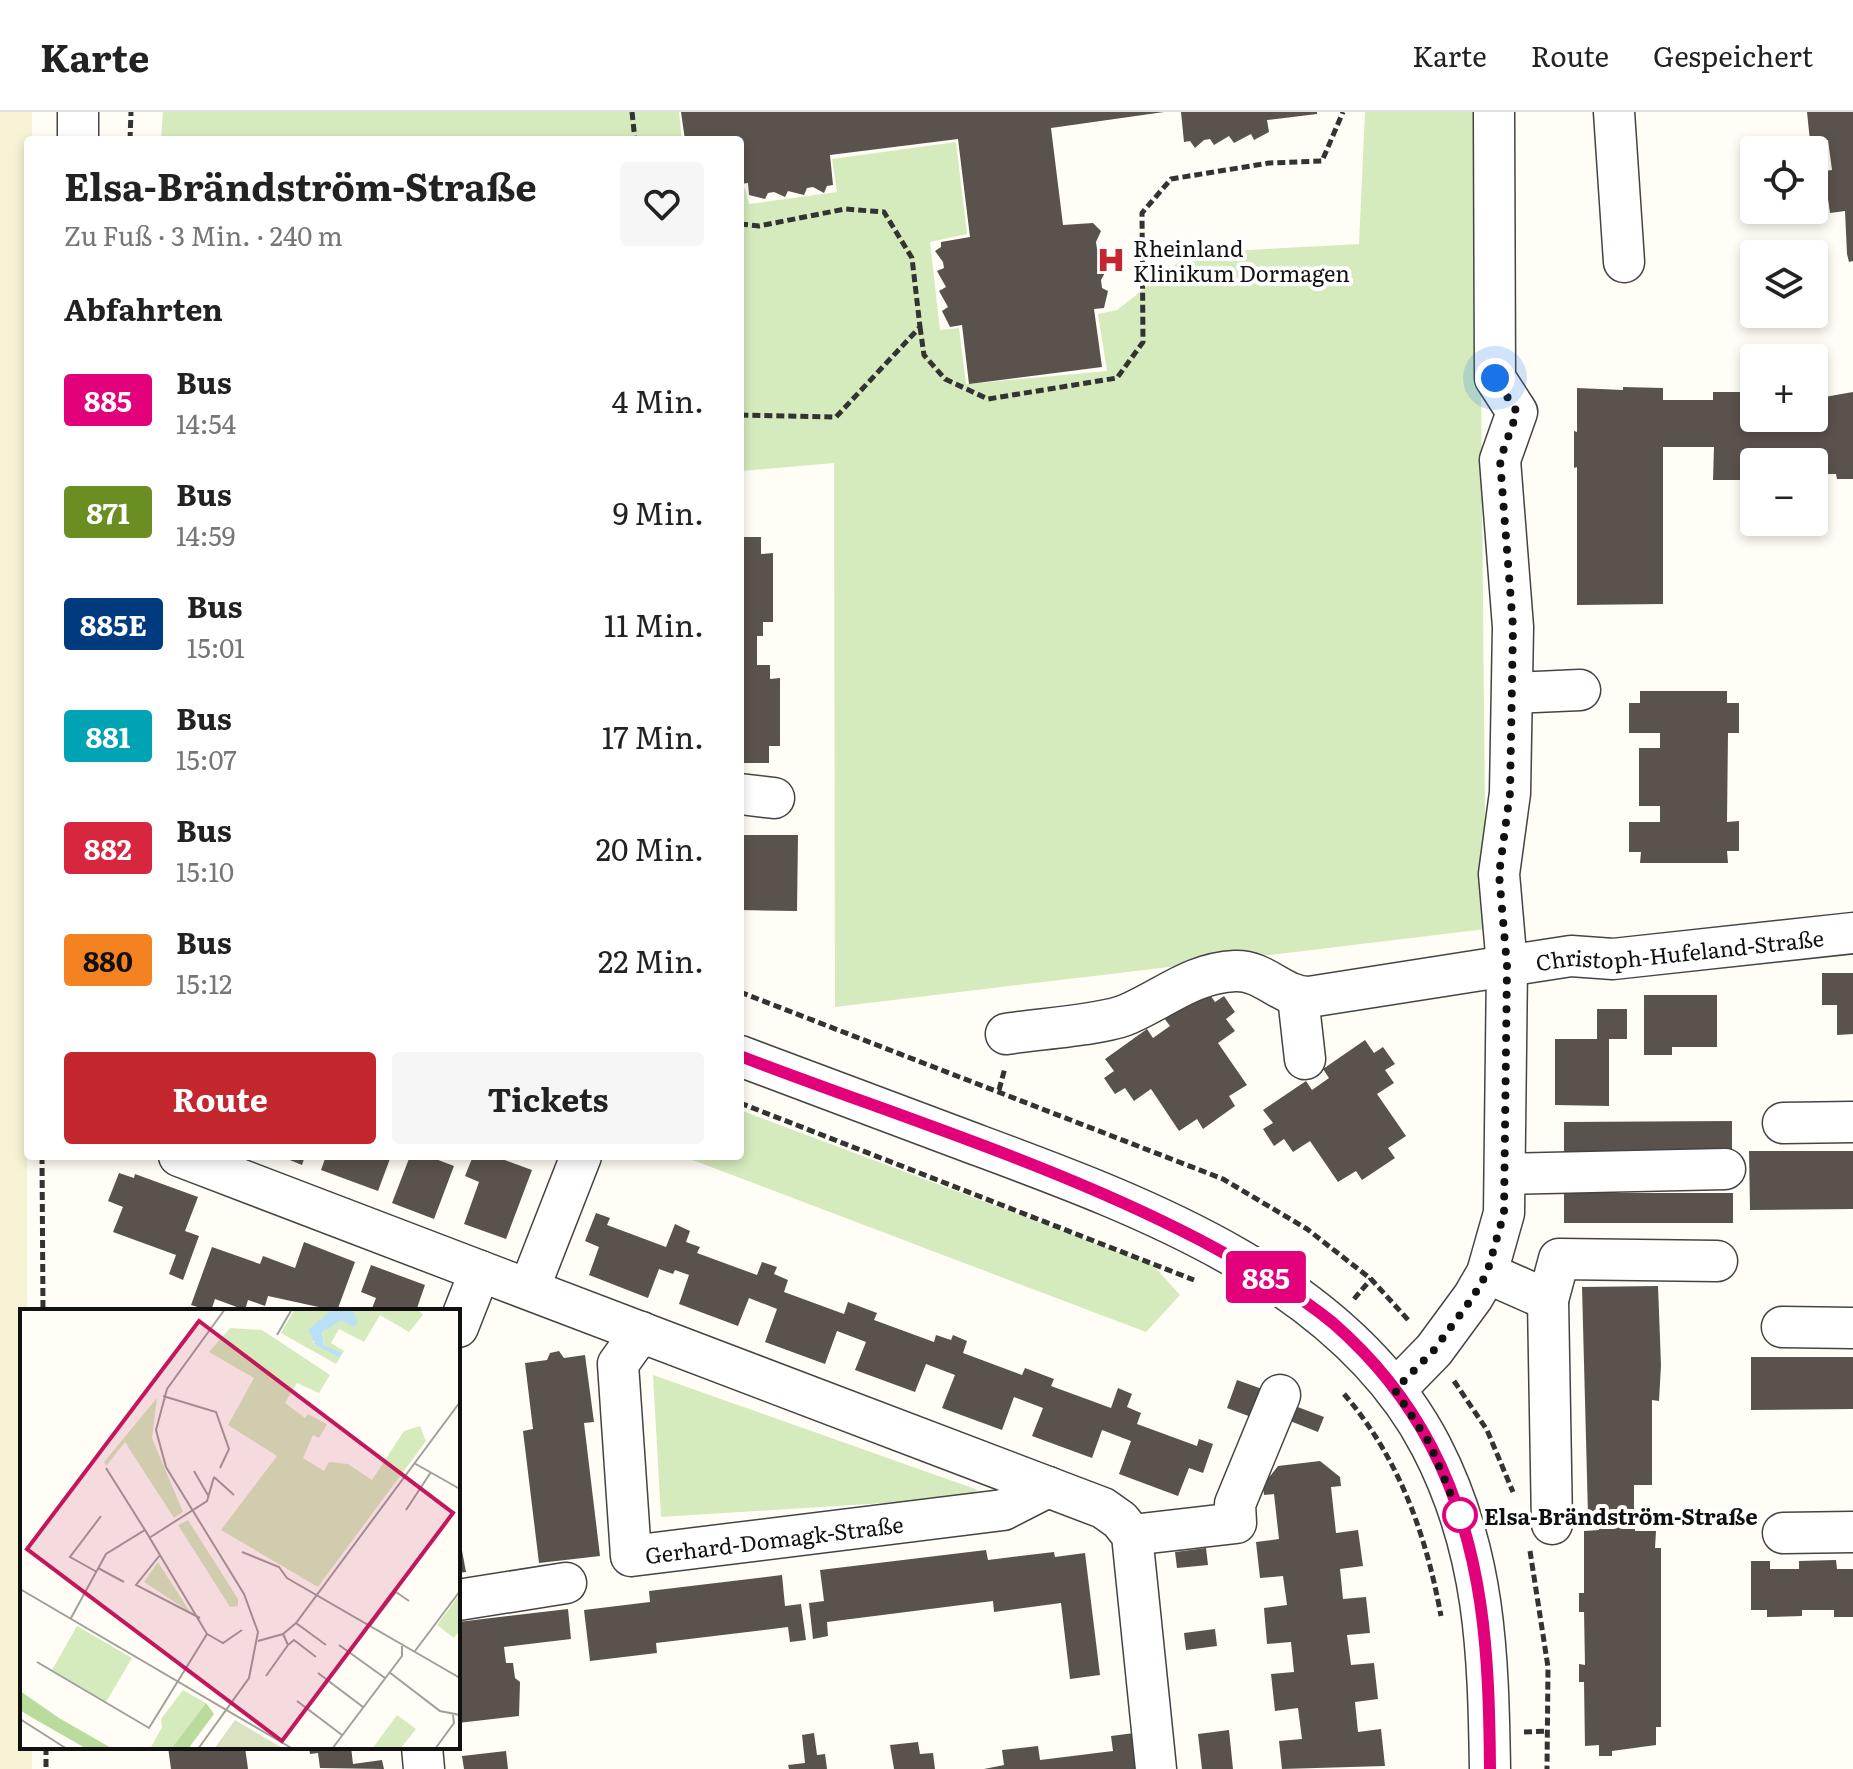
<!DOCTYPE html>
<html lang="de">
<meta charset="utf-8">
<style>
body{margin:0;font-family:Literata,serif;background:#f6f6f6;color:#222;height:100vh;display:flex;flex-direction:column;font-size:30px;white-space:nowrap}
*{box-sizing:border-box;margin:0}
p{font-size:26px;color:#767676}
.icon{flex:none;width:44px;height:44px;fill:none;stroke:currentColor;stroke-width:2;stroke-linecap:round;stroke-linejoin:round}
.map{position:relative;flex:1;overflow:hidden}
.sheet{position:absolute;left:24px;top:24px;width:720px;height:1024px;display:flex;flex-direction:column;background:#fff;border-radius:8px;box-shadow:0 4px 12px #0003}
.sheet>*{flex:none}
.badge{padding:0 16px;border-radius:6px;font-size:28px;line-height:52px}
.fabs{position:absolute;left:1740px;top:24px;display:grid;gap:16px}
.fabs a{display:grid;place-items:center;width:88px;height:88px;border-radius:8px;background:#fff;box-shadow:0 4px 12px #0003;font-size:40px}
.you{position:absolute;width:40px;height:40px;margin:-20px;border:6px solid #fff;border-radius:50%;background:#1a73e8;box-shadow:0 0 0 12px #1a73e833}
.map>.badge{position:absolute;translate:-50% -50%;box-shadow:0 0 0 4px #fff}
h2{padding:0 40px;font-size:30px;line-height:72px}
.round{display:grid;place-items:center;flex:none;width:84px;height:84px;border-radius:8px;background:#f6f6f6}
.head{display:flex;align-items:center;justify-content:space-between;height:136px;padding:0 40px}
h1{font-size:38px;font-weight:700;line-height:60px}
.primary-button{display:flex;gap:16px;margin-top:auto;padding:16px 40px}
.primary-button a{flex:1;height:92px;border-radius:8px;background:#c4262e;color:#fff;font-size:32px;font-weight:700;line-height:92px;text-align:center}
.primary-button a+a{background:#f6f6f6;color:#222}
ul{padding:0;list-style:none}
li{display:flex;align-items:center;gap:24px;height:112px;padding:0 40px}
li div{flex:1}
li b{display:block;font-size:30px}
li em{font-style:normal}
li .badge{min-width:88px;font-weight:700;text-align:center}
header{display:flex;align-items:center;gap:48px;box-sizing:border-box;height:112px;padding:0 40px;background:#fff;border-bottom:2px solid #e0e0e0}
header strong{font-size:38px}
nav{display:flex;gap:44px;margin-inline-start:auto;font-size:28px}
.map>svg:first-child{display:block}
.farmland{fill:#f6f3d4}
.green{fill:#d5ebbd}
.building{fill:#5a524d}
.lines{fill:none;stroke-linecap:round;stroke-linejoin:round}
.minor-casing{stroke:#444;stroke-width:43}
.path{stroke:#333;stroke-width:5;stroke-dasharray:8 4;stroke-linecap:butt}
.minor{stroke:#fff;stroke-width:40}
.line-casing{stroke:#fff;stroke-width:18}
.line{stroke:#e3007b;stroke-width:12}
.walk{stroke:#111;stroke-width:8;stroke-dasharray:0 14.4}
.stop-dot{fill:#fff;stroke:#e3007b;stroke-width:4}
.labels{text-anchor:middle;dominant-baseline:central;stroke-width:8;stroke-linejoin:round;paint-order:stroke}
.poi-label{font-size:22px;fill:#111;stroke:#fff;text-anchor:start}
.street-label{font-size:22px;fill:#111;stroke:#fff}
.stop-label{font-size:22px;font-weight:bold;fill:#111;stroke:#fff;text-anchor:start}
.inset-road{fill:none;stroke:#a09f9a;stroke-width:2}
.view{fill:#c2185b;fill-opacity:0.15;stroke:#c2185b;stroke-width:4}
.inset-edge{fill:none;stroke:#111;stroke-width:4}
</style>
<header>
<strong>Karte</strong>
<nav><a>Karte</a><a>Route</a><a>Gespeichert</a></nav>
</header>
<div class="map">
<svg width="1853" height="1657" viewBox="0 0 1853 1657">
<rect width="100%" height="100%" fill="#fffdf5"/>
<path class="farmland" d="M 0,0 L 32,0 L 32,28 L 28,28 L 27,1199 L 22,1199 L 22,1635 L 32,1635 L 32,1657 L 0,1657 Z"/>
<path class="green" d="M 163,0 L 679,0 L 682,28 L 161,28 Z
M 1365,0 L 1474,0 L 1481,268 L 1486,817 L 835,895 L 834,351 L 740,359 L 740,76 L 745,76 L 749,92 L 837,80 L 832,47 L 956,30 L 967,122 L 930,130 L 940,218 L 959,216 L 966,272 L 1107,259 L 1098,202 L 1117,198 L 1190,141 L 1359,132 Z
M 740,998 L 1153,1153 L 1180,1183 L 1146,1220 L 682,1044 L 740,1044 Z
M 653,1263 L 978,1378 L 963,1386 L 661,1405 Z"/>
<path class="building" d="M 681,0 L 1164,0 L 1051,16 L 1063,113 L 1093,111 L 1101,119 L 1096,130 L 1097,137 L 1104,138 L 1098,148 L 1099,155 L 1106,159 L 1101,168 L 1102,176 L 1108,179 L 1104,196 L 1094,197 L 1102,255 L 969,272 L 962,213 L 950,215 L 942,199 L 948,195 L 939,179 L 946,175 L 937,159 L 944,156 L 943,150 L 935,139 L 941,135 L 941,130 L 970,125 L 958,27 L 830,43 L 833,73 L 827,74 L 824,81 L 813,75 L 807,76 L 804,83 L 788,79 L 785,85 L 774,80 L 768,81 L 765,87 L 749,83 L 748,71 L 740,72 L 740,28 L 685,28 Z
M 1181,0 L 1317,0 L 1317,2 L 1267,8 L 1269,20 L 1254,28 L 1251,22 L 1234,31 L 1229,24 L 1214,33 L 1210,27 L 1204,28 L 1195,36 L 1190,29 L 1184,30 Z
M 1807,0 L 1853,0 L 1853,149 L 1849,150 L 1847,142 L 1845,99 L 1830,101 L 1824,59 L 1832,58 L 1828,28 L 1810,29 Z
M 1623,275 L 1663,276 L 1663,288 L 1713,288 L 1713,280 L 1754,280 L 1754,306 L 1814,306 L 1814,280 L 1819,280 L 1819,286 L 1853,280 L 1853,367 L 1837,367 L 1836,362 L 1819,362 L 1819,368 L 1814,368 L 1814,350 L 1754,350 L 1754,368 L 1713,368 L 1714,335 L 1663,335 L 1663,492 L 1577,493 L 1577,355 L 1574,356 L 1574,319 L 1577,320 L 1577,276 L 1623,278 Z
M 740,425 L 761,425 L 761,442 L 773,441 L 773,510 L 763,510 L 763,524 L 757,524 L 757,553 L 770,553 L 770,567 L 780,566 L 780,634 L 769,634 L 769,651 L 740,651 Z
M 1640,579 L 1727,579 L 1727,591 L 1739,591 L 1739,621 L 1728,621 L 1727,710 L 1739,709 L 1739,739 L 1727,739 L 1728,751 L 1640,751 L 1641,740 L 1629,740 L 1629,710 L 1660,710 L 1660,694 L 1639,694 L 1639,636 L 1660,636 L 1660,621 L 1629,621 L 1629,591 L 1640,591 Z
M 740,723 L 798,723 L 797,799 L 740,798 Z
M 1822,861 L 1853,861 L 1853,922 L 1837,923 L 1837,893 L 1822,893 Z
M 1206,877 L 1215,890 L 1224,884 L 1235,900 L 1226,907 L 1235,919 L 1218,931 L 1247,973 L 1229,984 L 1235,994 L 1203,1017 L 1197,1007 L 1179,1019 L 1151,977 L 1134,989 L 1125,976 L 1115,982 L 1104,966 L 1114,959 L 1105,947 L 1147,917 L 1153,926 L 1170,914 L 1164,906 Z
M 1644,883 L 1717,883 L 1717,935 L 1672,935 L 1672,943 L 1644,943 Z
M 1597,897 L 1627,897 L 1627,927 L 1609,927 L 1609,994 L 1555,993 L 1555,927 L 1597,927 Z
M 1365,928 L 1374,941 L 1383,935 L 1395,952 L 1385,958 L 1394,971 L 1377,982 L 1406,1024 L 1388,1036 L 1395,1046 L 1362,1068 L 1356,1059 L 1338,1070 L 1310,1029 L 1293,1040 L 1284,1027 L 1274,1034 L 1263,1017 L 1273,1011 L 1263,998 L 1306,969 L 1312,978 L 1329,966 L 1323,957 Z
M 1732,1009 L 1732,1040 L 1564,1040 L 1564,1010 Z
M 1749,1039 L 1853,1039 L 1853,1097 L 1750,1098 Z
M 280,1044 L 305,1044 L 302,1053 Z
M 326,1044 L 391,1044 L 378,1079 L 321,1058 Z
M 410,1044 L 428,1044 L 454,1054 L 434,1107 L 392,1091 Z
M 473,1044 L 494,1044 L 532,1058 L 506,1127 L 464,1112 L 479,1070 L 465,1064 Z
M 119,1061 L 134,1066 L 135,1062 L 198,1085 L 185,1119 L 199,1124 L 183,1168 L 169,1162 L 176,1143 L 113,1120 L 123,1095 L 108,1089 Z
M 1564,1081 L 1733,1081 L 1733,1111 L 1564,1111 Z
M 596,1101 L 610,1106 L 607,1113 L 666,1135 L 675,1112 L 690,1119 L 686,1130 L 700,1135 L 697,1141 L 757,1163 L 762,1150 L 777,1155 L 774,1162 L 788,1168 L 784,1180 L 844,1202 L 848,1190 L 877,1201 L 874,1208 L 934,1230 L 936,1223 L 951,1228 L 953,1223 L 967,1229 L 963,1241 L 1022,1263 L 1025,1256 L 1054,1267 L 1051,1274 L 1111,1296 L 1118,1276 L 1132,1282 L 1127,1295 L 1141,1301 L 1137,1312 L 1197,1334 L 1199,1327 L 1213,1332 L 1203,1361 L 1189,1356 L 1178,1384 L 1119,1362 L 1131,1329 L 1102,1318 L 1092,1346 L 1032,1324 L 1043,1296 L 1014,1285 L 1002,1318 L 942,1296 L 955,1263 L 926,1252 L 915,1280 L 855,1258 L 866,1230 L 837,1219 L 825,1252 L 765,1230 L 777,1197 L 749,1186 L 738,1214 L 679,1192 L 689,1163 L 675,1158 L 673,1162 L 659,1157 L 648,1186 L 589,1163 L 599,1135 L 585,1129 Z
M 304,1130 L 355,1150 L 337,1199 L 268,1184 L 265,1194 L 248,1188 L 245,1198 L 215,1187 L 211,1199 L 191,1193 L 212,1135 L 260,1152 L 263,1144 L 295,1156 Z
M 371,1153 L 425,1173 L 416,1199 L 371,1199 L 376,1186 L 361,1180 Z
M 1658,1174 L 1661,1253 L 1659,1289 L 1652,1288 L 1652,1373 L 1634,1373 L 1634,1403 L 1588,1403 L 1582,1175 Z
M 559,1239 L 564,1246 L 585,1243 L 594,1310 L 584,1311 L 600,1444 L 539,1451 L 523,1319 L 533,1317 L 525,1251 L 547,1248 L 550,1241 Z
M 1751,1245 L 1853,1245 L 1853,1297 L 1751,1298 Z
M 1237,1268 L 1265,1278 L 1254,1306 L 1227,1296 Z
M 1295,1294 L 1324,1305 L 1318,1320 L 1290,1309 Z
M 1320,1349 L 1340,1365 L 1341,1374 L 1331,1375 L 1336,1421 L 1358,1418 L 1363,1454 L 1340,1457 L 1343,1487 L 1366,1485 L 1370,1521 L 1347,1523 L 1351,1553 L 1374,1551 L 1378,1587 L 1355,1590 L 1358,1620 L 1381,1617 L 1385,1654 L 1282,1657 L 1279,1629 L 1302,1627 L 1298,1596 L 1275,1599 L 1271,1562 L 1294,1560 L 1291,1530 L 1267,1532 L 1264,1496 L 1287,1493 L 1283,1464 L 1260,1466 L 1256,1430 L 1279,1427 L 1274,1382 L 1264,1383 L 1263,1373 L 1278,1354 Z
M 1599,1408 L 1611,1408 L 1611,1413 L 1635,1413 L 1635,1419 L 1656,1419 L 1655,1436 L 1661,1436 L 1661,1615 L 1656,1615 L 1656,1633 L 1612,1639 L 1612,1644 L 1599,1644 L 1599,1633 L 1585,1634 L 1584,1570 L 1579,1570 L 1579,1552 L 1585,1553 L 1584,1500 L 1579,1500 L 1579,1481 L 1584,1481 L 1584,1419 L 1599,1418 Z
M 458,1417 L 466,1460 L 458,1461 Z
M 1206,1436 L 1208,1453 L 1177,1456 L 1175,1440 Z
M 986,1438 L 988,1448 L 1054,1440 L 1055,1445 L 1085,1441 L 1100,1563 L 1070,1567 L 1061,1491 L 994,1500 L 993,1489 L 827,1510 L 828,1524 L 813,1527 L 809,1491 L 824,1489 L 820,1458 Z
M 1836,1448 L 1837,1457 L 1853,1457 L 1853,1505 L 1834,1505 L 1834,1498 L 1802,1498 L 1802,1504 L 1767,1505 L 1767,1498 L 1751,1498 L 1751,1449 L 1770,1449 L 1770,1457 L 1799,1457 L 1799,1449 Z
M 782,1463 L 785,1494 L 801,1492 L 806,1528 L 790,1530 L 788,1515 L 656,1531 L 657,1541 L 590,1549 L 584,1498 L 650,1490 L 649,1479 Z
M 568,1497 L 571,1527 L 504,1535 L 506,1551 L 513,1551 L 515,1566 L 520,1570 L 519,1604 L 458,1611 L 458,1510 Z
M 1215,1517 L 1217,1534 L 1186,1538 L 1184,1521 Z
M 1229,1618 L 1233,1657 L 1202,1657 L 1198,1622 Z
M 814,1621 L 817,1643 L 825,1642 L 827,1657 L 789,1657 L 788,1653 L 805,1651 L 802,1623 Z
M 1134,1621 L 1138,1657 L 984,1657 L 1004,1653 L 1002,1638 L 1038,1634 L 1040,1648 L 1113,1639 L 1111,1624 Z
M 918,1630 L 920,1642 L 933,1641 L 935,1657 L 894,1657 L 890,1633 Z
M 168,1635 L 245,1635 L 248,1657 L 171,1657 Z
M 309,1635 L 351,1635 L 353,1652 L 382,1648 L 384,1657 L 320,1656 L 318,1641 L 310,1642 Z
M 506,1639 L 508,1657 L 464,1657 L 462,1644 Z"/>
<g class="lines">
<defs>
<g id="minor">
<path d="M 1614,0 L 1624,150"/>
<path d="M 78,28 L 78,0"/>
<path d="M 1513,581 L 1580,578"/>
<path d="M 740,682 L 774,686"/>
<path d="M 1298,885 L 1305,947"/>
<path id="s1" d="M 1006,922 C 1035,917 1104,913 1128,902 C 1165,886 1192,861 1235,859 C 1265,858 1281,885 1309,885 L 1571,844 L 1613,847 L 1853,821"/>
<path d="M 740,944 C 817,973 895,1002 972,1031 C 1139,1093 1344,1167 1431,1334 C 1486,1440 1488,1541 1490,1657"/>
<path d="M 1783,1011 L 1853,1010"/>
<path d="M 179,1044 L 480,1159"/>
<path d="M 1507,1062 L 1725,1057"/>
<path d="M 1487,1161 L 1548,1188 L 1552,1412"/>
<path d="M 529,1177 L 581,1044"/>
<path d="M 1548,1188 L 1559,1147 L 1717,1149"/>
<path d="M 458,1215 L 480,1159 L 1103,1396 L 1120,1408 L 1132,1423 L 1156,1657"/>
<path d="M 1782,1215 L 1853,1216"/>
<path id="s2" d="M 641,1220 L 618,1252 L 631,1444 L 1003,1398 L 1048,1375"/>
<path d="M 1395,1278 L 1434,1238 L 1473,1185 L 1487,1161 L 1504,1101 L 1507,854 L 1499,762 L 1510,681 L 1513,515 L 1500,348 L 1517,300 L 1495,266 L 1494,0"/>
<path d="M 1783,1421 L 1853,1420"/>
<path d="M 1132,1423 L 1236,1411 L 1235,1392 L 1280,1283"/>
<path d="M 458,1488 L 566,1471"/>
<path d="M 422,1635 L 424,1657"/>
</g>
</defs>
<use href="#minor" class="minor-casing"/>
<path class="path" d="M 632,0 L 635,28
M 130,28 L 131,0
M 740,112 L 759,114 L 845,97 L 884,100 L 912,146 L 920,215 L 836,305 L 740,303
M 920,215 L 924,243 L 945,267 L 988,287 L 1117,266 L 1143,230 L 1142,101 L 1171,67 L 1269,51 L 1322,49 L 1343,0
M 740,880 L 1223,1067 L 1307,1117 L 1371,1167 L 1410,1210
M 999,978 L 1005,956
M 740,991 L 1194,1168
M 42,1044 L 43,1199
M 1354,1187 L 1371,1167
M 1454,1269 L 1487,1318 L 1513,1380
M 1344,1282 C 1399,1346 1426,1422 1441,1504
M 1530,1439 L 1548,1555 L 1547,1657
M 1524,1620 L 1547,1619
M 46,1635 L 46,1657"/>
<use href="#minor" class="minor"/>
</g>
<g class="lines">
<defs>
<path id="line" d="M 740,944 C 894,1003 1054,1052 1200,1128 C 1246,1153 1293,1178 1333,1211 C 1372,1245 1407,1288 1431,1334 C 1485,1437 1489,1544 1490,1657"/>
</defs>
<use href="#line" class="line-casing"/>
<use href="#line" class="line"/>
<path class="walk" d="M 1460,1403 L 1463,1412 L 1430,1332 L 1395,1278 L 1434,1238 L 1473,1185 L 1487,1161 L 1504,1101 L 1507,854 L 1499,762 L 1510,681 L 1513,515 L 1500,348 L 1517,300 L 1495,266"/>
</g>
<defs>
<symbol id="hospital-bare" viewBox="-9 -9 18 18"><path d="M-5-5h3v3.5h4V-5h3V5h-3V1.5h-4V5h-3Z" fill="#c4262e" stroke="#fff" stroke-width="2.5" paint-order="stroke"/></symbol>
</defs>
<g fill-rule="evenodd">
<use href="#hospital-bare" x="1091" y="128" width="40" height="40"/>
</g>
<circle class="stop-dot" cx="1460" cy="1403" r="16"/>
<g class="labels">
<g class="poi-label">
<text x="1133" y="135">Rheinland<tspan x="1133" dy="25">Klinikum Dormagen</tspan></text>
</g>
<g class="street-label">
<text stroke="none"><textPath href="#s1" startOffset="694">Christoph-Hufeland-Straße</textPath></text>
<text stroke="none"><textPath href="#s2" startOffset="376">Gerhard-Domagk-Straße</textPath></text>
</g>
<g class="stop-label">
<text x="1484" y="1403">Elsa-Brändström-Straße</text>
</g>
</g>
<g transform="translate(20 1197)">
<rect width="440" height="440" fill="#fffdf5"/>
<path d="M 275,0 L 313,0 L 293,33 L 315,42 L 304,36 L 302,22 L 332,0 L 398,0 L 403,6 L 389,23 L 360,6 L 344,33 L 319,20 L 311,34 L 324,42 L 316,55 L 261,24 ZM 210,19 L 242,21 L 310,66 L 299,84 L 277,74 L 265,94 L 285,109 L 288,105 L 307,115 L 299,129 L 293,126 L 283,149 L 304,162 L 309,153 L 328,155 L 352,171 L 384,122 L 400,117 L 406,132 L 298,278 L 201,221 L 257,147 L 208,116 L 234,69 L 189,43 ZM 137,89 L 132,129 L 163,203 L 154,209 L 105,133 L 86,157 L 84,153 ZM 168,211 L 218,290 L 218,297 L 210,298 L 158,216 ZM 138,253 L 170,303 L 124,273 ZM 440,285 L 440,321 L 434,329 L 417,316 ZM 57,317 L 112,349 L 86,393 L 32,361 ZM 163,381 L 186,394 L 151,440 L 130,440 L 142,418 L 141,410 ZM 377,406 L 396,420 L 380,440 L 352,440 Z" fill="#d5ebbd"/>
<path d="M 0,382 L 39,409 L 93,440 L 67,440 L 11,408 L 0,401 ZM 186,394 L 194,405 L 168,440 L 151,440 Z" fill="#b9dc9c"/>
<path d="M 215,411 L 264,440 L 194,440 Z" fill="#d9e3c4"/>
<path d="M 313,0 L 332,0 L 338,12 L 334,18 L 322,11 L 302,23 L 304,36 L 322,44 L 319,48 L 296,36 L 288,21 Z" fill="#b9e0f7"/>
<path class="inset-road" d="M 257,26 L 272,0M 143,87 L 196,103 L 209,140 L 200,159M 394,154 L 440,180M 86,159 L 125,221M 174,162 L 189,188M 194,168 L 214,186M 386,201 L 411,163M 129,229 L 187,192 L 194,168M 222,243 L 259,258 L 267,269 L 440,369M 140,246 L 116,276 L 180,309M 78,259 L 104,273M 77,263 L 50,248 L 81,207M 0,280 L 273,440M 276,314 L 306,336M 350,317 L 376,283 L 389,292M 187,325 L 203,334 L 222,321M 238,332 L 263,325 L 276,314 L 440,93M 268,336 L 274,331 L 296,348M 319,336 L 365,369M 395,342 L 440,282M 17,353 L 129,419 L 187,325 L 125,221 L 86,245 L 51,309M 369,363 L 420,402 L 440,406M 298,364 L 343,398M 246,367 L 268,336 L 263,325M 277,392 L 322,426M 0,410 L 47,440M 178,440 L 229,369 L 238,323 L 224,285 L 146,158 L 136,121 L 147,80 L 205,0M 312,440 L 382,347 L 382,337M 415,440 L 434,414 L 433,406"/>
<path class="view" d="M 179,12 L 433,204 L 262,432 L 7,240 Z"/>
<rect width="440" height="440" class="inset-edge"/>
</g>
</svg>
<div class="fabs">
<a><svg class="icon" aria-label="locate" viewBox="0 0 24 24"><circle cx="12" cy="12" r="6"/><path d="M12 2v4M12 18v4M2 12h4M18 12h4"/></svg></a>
<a><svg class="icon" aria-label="layers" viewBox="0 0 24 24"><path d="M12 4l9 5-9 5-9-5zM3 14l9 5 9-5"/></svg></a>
<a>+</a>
<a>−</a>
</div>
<div class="you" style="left:1495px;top:266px"></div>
<b class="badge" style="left:1266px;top:1165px;background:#e3007b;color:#fff">885</b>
<section class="sheet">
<div class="head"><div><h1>Elsa-Brändström-Straße</h1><p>Zu Fuß · 3 Min. · 240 m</p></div><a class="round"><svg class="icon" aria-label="heart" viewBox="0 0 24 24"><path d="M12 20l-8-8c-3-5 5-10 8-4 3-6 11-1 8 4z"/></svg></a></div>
<h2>Abfahrten</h2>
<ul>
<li><span class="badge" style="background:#e3007b;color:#fff">885</span><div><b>Bus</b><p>14:54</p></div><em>4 Min.</em></li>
<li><span class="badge" style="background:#6b8e23;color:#fff">871</span><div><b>Bus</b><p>14:59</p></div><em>9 Min.</em></li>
<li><span class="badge" style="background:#003b80;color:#fff">885E</span><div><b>Bus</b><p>15:01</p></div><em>11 Min.</em></li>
<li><span class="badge" style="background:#00a3b4;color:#fff">881</span><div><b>Bus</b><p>15:07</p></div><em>17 Min.</em></li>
<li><span class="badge" style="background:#d7263d;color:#fff">882</span><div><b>Bus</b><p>15:10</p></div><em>20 Min.</em></li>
<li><span class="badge" style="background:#f58220;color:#111">880</span><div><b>Bus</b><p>15:12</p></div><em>22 Min.</em></li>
</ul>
<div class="primary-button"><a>Route</a><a>Tickets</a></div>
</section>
</div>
